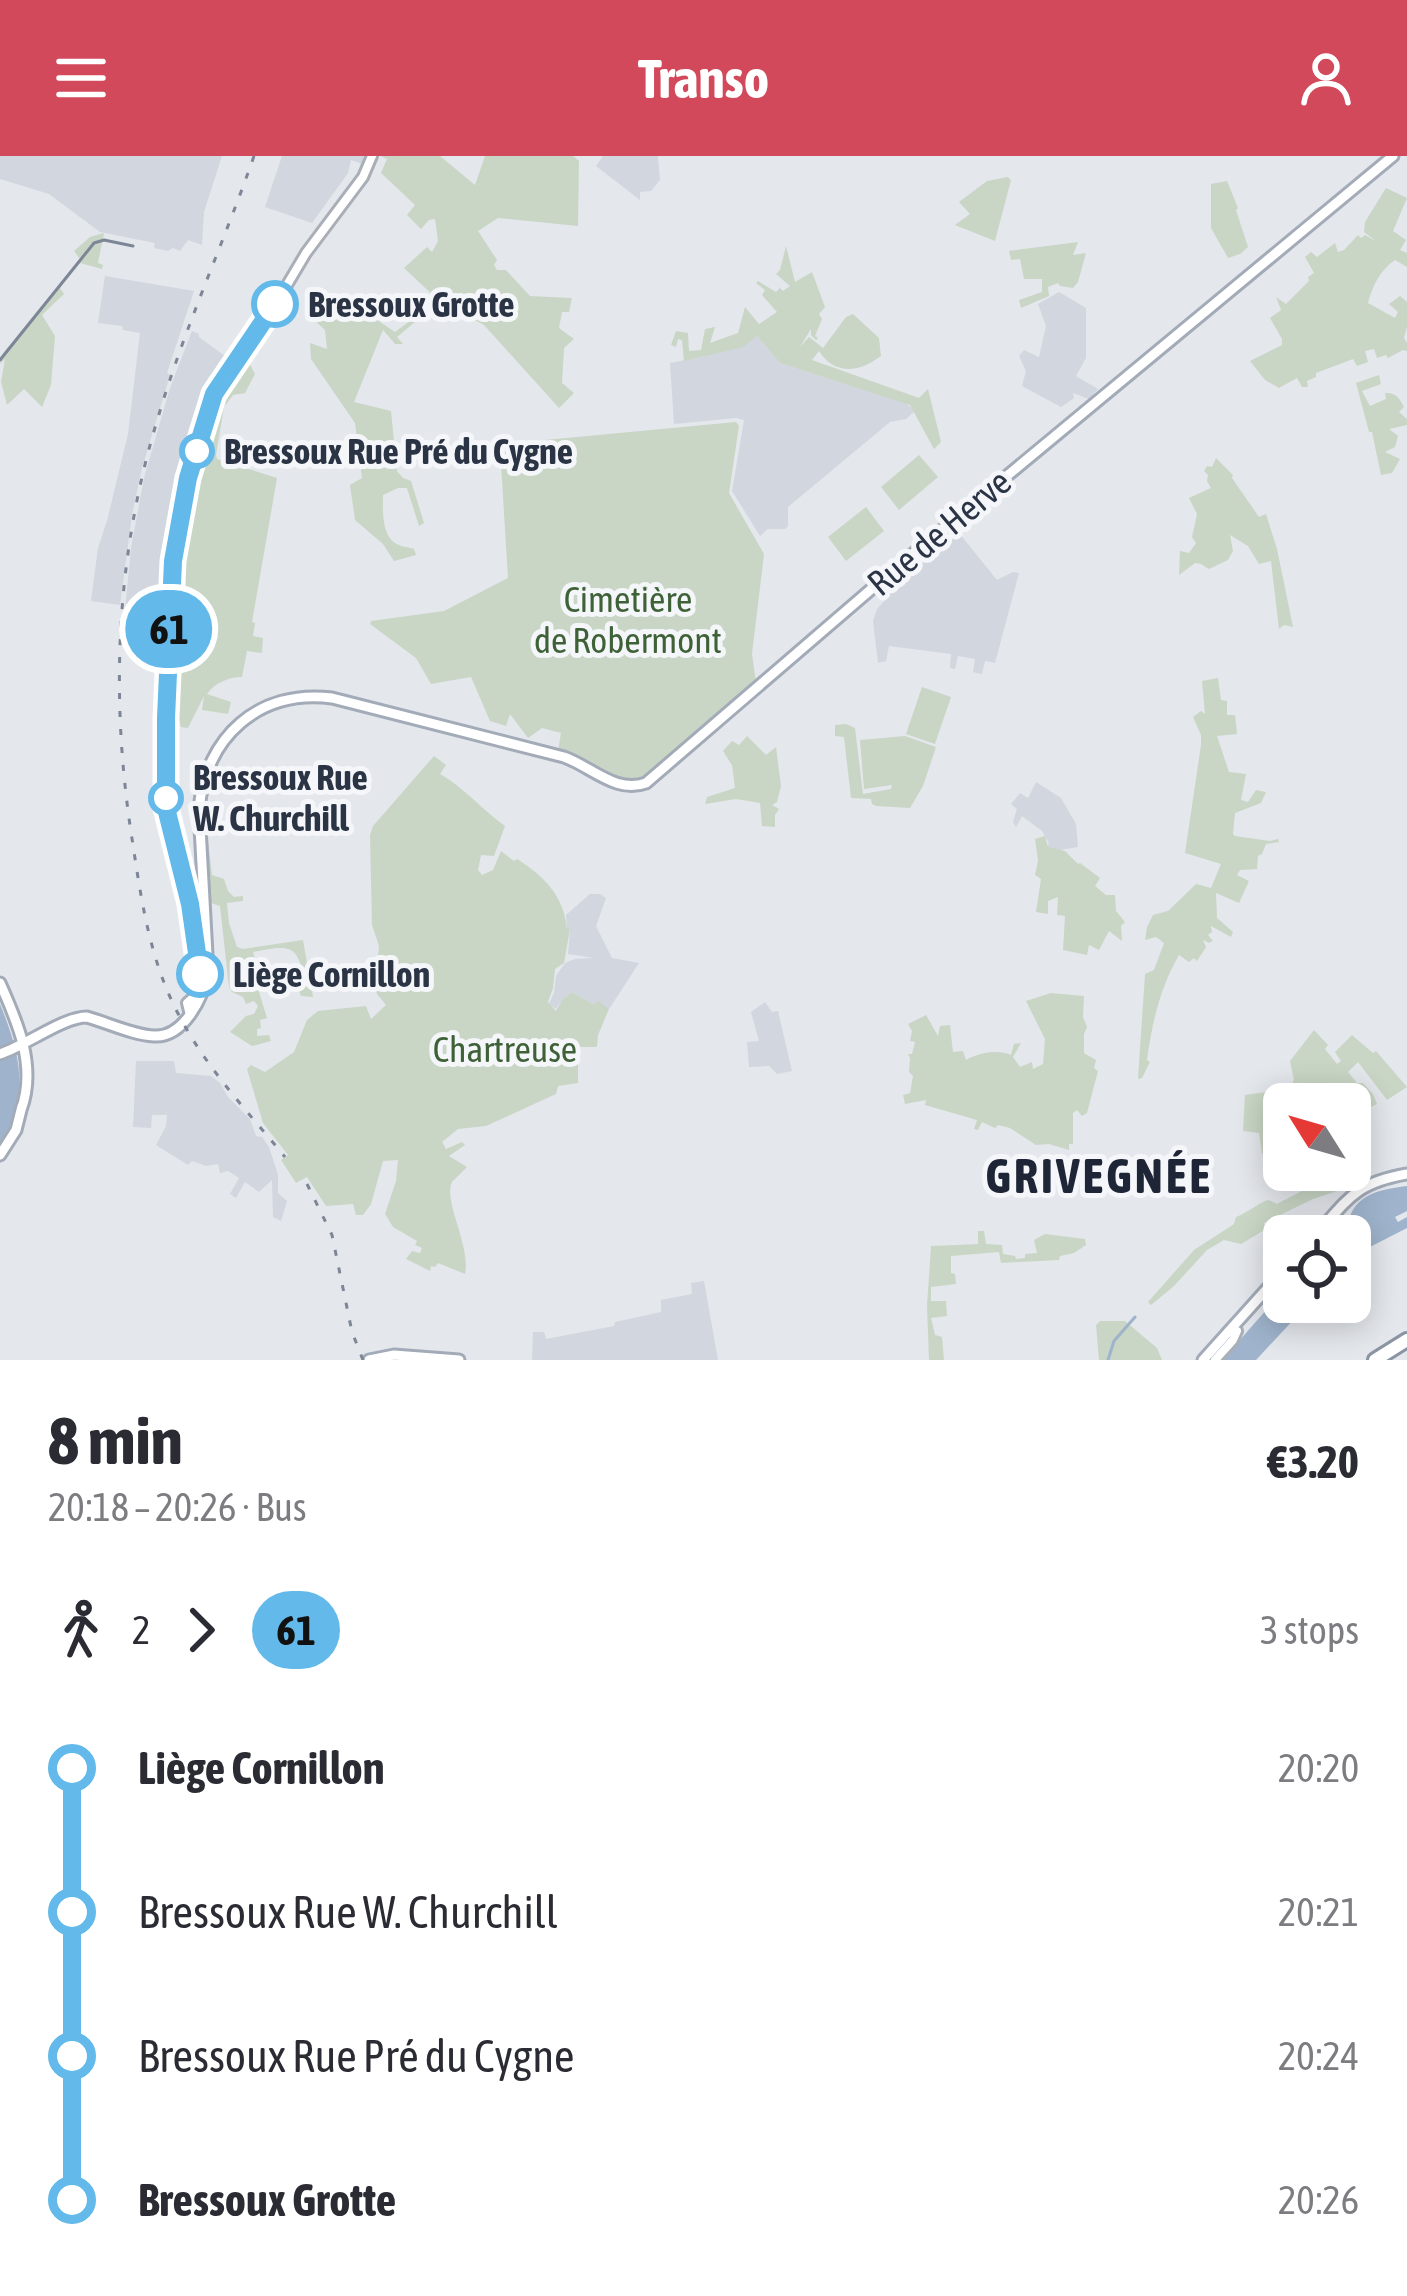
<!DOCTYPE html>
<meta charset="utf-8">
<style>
body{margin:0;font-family:"Asap Condensed",sans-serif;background:#f2f2f3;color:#2b2b33;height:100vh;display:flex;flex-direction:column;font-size:45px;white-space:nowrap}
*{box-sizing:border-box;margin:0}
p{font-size:39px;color:#7c7c81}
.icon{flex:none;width:66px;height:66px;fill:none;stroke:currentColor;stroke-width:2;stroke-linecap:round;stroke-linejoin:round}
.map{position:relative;height:1204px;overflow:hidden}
.side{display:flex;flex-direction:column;background:#fff;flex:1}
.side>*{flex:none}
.badge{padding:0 24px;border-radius:39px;font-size:42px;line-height:78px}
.needle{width:78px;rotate:307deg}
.buttons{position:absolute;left:1263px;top:927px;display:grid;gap:24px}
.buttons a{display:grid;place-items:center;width:108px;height:108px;border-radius:18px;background:#fff;box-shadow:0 6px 30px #0003;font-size:60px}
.map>.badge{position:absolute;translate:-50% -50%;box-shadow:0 0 0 6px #fff}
.legs{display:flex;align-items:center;gap:18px;height:132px;padding:0 48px;font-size:39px}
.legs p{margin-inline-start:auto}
.overview{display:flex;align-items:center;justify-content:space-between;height:204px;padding:0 48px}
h1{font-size:66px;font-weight:700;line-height:90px}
ul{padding:0 48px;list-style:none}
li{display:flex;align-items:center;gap:42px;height:144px;font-size:45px}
li i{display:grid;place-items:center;width:18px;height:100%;margin:0 15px;background:currentColor}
li i::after{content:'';width:30px;height:30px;margin:-15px;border:9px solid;border-radius:50%;background:#fff}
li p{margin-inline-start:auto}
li:first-child i{background:linear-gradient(#0000 50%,currentColor 0)}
li:last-child i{background:linear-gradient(currentColor 50%,#0000 0)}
header{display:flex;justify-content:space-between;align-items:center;height:156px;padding:0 48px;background:#d1495b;color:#fff;font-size:54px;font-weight:700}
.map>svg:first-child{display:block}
.built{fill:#d2d6de}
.green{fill:#c9d6c5}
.water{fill:#9fb4cc}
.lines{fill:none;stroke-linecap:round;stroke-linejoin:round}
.stream{stroke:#9fb4cc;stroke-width:3}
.secondary-casing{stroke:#a9aeb7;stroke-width:14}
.primary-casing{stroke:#a3abb8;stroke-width:15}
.motorway-casing{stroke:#8b94a3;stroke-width:18}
.secondary{stroke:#fff;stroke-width:8}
.primary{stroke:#fff;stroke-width:9}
.motorway{stroke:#fff;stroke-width:12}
.tram{stroke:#7d8696;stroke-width:3}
.rail{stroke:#7d8696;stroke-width:3;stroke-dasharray:6 12;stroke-linecap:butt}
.line-1-casing{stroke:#fff;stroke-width:27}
.line-1{stroke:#63b9e9;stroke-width:18}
.stop-1-dot{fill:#fff;stroke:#63b9e9;stroke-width:6}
.labels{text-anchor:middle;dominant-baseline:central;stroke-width:10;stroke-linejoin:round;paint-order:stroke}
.stop-label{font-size:36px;font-weight:bold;fill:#2b3445;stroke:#f4f6f9;text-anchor:start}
.street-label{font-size:36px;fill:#2b3445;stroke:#f4f6f9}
.park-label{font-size:36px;fill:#3f6138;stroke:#f4f6f9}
.district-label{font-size:48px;font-weight:bold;letter-spacing:3px;fill:#1d2536;stroke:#f4f6f9}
</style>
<header><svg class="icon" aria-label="menu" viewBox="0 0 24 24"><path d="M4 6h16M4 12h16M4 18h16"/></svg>Transo<svg class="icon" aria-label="person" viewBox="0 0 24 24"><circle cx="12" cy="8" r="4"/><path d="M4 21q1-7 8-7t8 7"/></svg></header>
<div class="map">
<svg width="1407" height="1204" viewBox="0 0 1407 1204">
<rect width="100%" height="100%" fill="#e4e7ec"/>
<path class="built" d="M 0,0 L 222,0 L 204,56 L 202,89 L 188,84 L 180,95 L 173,92 L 168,95 L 154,92 L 155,87 L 100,76 L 49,38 L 0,23 Z
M 282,0 L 372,0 L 368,10 L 351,4 L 348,17 L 312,67 L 265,51 Z
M 603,0 L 658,0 L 660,24 L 651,35 L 640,36 L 640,44 L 596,10 Z
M 105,120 L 194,135 L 167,217 L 170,219 L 142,312 L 132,359 L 120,449 L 91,445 L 98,392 L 107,365 L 128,278 L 140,177 L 123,174 L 122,170 L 98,167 Z
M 1059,136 L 1086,152 L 1086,202 L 1076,220 L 1098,233 L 1089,243 L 1073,237 L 1074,242 L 1061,251 L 1022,230 L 1026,215 L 1019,200 L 1024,194 L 1039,201 L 1046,170 L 1038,148 Z
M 192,175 L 199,178 L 199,181 L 233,206 L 212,238 L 185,328 L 167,488 L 122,485 L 131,392 L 144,322 L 170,232 Z
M 757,180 L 780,207 L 906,247 L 915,255 L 906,263 L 890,266 L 788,351 L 788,370 L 785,373 L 768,373 L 760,380 L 732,335 L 744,264 L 736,262 L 674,268 L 670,207 L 702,201 Z
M 959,377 L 997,424 L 1013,416 L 1019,417 L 995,507 L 985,505 L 982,518 L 973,516 L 975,503 L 958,500 L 955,513 L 950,512 L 951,498 L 889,490 L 886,505 L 878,507 L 873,465 L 877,453 L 915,410 L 912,404 L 914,403 L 922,410 L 916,401 L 920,398 L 928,406 Z
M 1036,626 L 1061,642 L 1076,668 L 1078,691 L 1054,695 L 1047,691 L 1049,687 L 1042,675 L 1022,660 L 1016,671 L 1013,666 L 1017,653 L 1011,648 L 1020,637 L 1028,642 Z
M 590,738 L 600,738 L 606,742 L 596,770 L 612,802 L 639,807 L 609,853 L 598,846 L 595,850 L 572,836 L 562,844 L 556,853 L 549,848 L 554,837 L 556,820 L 565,807 L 575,803 L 594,802 L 568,798 L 570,774 L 567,773 L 566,759 Z
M 765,846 L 772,856 L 778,855 L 792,915 L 777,918 L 769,910 L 749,911 L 747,886 L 759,885 L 751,856 Z
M 136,905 L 174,905 L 176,917 L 211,920 L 220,927 L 228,941 L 250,963 L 256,980 L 262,981 L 269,991 L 278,1019 L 278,1037 L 287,1045 L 281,1065 L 273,1061 L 272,1024 L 259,1036 L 245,1026 L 236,1042 L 230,1038 L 239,1022 L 228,1015 L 220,1017 L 218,1008 L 206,1010 L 192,1005 L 188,1009 L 156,989 L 166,970 L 167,959 L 152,959 L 151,972 L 133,971 Z
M 704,1125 L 718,1204 L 532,1204 L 533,1176 L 544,1176 L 546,1183 L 614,1170 L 615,1166 L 661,1156 L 661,1144 L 692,1138 L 691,1127 Z"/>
<path class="green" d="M 381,0 L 440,0 L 475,29 L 485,0 L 573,0 L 579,5 L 578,70 L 498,62 L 478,75 L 497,104 L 494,109 L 497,114 L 506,114 L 530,140 L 572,142 L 569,156 L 562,156 L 559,172 L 574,183 L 564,192 L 562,227 L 574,237 L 559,252 L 484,169 L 440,145 L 397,181 L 403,188 L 395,188 L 383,174 L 354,246 L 391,255 L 397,315 L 403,322 L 411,325 L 424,367 L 419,370 L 407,332 L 398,332 L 383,339 C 383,353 381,378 395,387 C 401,391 408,391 414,393 L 416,399 L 394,405 L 383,388 L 355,364 L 350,329 L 362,322 L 355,267 L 311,203 L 310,187 L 327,193 L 325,174 L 310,160 L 316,136 L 375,166 L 377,164 L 395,176 L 438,144 L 404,112 L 427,91 L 432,96 L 438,85 L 435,63 L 429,64 L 421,73 L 407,59 L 415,49 L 381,17 L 387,3 Z
M 1008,21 L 1011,24 L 995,85 L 955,69 L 970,58 L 959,46 L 987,25 Z
M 1227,25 L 1238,52 L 1236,54 L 1248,91 L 1240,98 L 1228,102 L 1211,72 L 1211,28 Z
M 1386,32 L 1407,42 L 1393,75 L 1406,84 L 1400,94 L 1407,97 L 1407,111 L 1395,104 C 1380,114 1372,131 1368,147 L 1395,162 L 1398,156 L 1389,148 L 1400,140 L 1407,146 L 1407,171 L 1404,182 L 1407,187 L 1407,195 L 1403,194 L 1388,202 L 1386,199 L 1377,202 L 1374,193 L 1365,195 L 1368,206 L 1357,210 L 1353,203 L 1316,217 L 1316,221 L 1307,225 L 1308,231 L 1302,231 L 1297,222 L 1279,232 L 1265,224 L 1250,205 L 1282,189 L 1282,183 L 1270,162 L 1281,154 L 1276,141 L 1286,148 L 1309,125 L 1308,121 L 1314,117 L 1305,101 L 1311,96 L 1317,101 L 1335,87 L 1338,96 L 1344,94 L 1358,79 L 1361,82 L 1365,79 L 1376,85 L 1364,76 L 1365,66 Z
M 104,77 L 98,107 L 103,109 L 102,113 L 80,107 L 60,132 L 64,138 L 42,159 L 55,180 L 51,229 L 42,251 L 24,233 L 7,249 L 1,226 L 5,203 L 0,208 L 4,196 L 80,103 L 74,95 L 90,81 Z
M 1078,86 L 1073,99 L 1086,97 L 1078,126 L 1073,132 L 1060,130 L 1058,127 L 1048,131 L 1049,140 L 1021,152 L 1019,144 L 1042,136 L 1042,123 L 1024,123 L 1020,103 L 1011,104 L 1009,95 Z
M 786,90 L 795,126 L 812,116 L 825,151 L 819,158 L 822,163 L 815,180 L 818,182 L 816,184 L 811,179 L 811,173 L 800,191 L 809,181 L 823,192 L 846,161 L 853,158 L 879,182 L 881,200 C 860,216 835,220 819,195 L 812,204 L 919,242 L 928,233 L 941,286 L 934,293 L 910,249 L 780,207 L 757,180 L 743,191 L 684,205 L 682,184 L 678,183 L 676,191 L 671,189 L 676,175 L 688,177 L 689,195 L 701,194 L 705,173 L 715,171 L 710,187 L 738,177 L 745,151 L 759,168 L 777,156 L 762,139 L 765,134 L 756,127 L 758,125 L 776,136 L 780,132 L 783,135 L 790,130 L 776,118 L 780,114 Z
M 256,181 L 263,186 L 260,195 L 252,190 L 245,199 L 255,218 L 245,237 L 233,239 L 224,251 L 216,299 L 217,303 L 277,322 L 252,466 L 255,467 L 253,480 L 263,482 L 262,497 L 247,495 L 242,521 C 228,521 215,527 207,538 L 231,546 L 228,558 L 202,554 L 204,540 L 188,572 L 181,571 L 177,556 L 181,509 L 175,508 L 174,438 L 189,333 L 201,301 L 214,247 L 227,221 Z
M 1379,219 L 1381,228 L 1362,235 L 1370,250 L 1386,243 L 1385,237 C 1396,236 1400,243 1404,251 L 1399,256 L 1407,263 L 1407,269 L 1389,273 L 1398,280 L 1395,291 L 1385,296 L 1400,303 L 1392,317 L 1381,319 L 1372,276 L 1369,276 L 1356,227 Z
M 736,266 L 739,270 L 729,337 L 764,398 L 752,498 L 756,527 L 645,623 C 621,630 607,616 588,605 C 579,600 568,598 558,595 L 561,577 L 542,572 L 528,582 L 510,558 L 506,570 L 490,565 L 471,521 L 431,528 L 416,502 L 370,468 L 371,465 L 444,455 L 508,422 L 500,292 L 503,288 Z
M 919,299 L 938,321 L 899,354 L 881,331 Z
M 1216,302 L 1233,319 L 1232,322 L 1259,361 L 1266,358 L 1277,393 L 1293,471 L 1284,469 L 1279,473 L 1271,405 L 1259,408 L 1248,390 L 1230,379 L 1233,395 L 1228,404 L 1209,413 L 1201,408 L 1195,407 L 1179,419 L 1180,395 L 1189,397 L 1196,387 L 1192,381 L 1197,358 L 1189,342 L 1211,332 L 1207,325 L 1208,319 L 1204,315 L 1207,310 L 1212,311 Z
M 866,351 L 884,375 L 846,405 L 828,381 Z
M 1218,522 L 1221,544 L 1227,545 L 1227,559 L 1235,559 L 1237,578 L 1217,580 L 1229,616 L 1246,618 L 1241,644 L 1248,646 L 1256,634 L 1266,636 L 1261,647 L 1235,657 L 1233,678 L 1235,680 L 1270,685 L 1278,683 L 1279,686 L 1266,688 L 1262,698 L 1258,700 L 1257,713 L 1240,714 L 1237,719 L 1249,725 L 1239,747 L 1216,737 L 1217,762 L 1233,776 L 1231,781 L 1211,770 L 1212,776 L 1208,779 L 1213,785 L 1209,787 L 1203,784 L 1206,791 L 1197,805 L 1194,802 L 1189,806 L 1179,799 C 1160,832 1152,867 1147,904 L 1150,906 L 1142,922 L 1138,923 L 1145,818 L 1154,814 L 1164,787 L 1156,781 L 1145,784 L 1147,771 L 1153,759 L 1168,755 L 1196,728 L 1211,732 L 1221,708 L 1185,697 L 1201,589 L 1201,579 L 1193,561 L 1201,555 L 1205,558 L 1202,525 Z
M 922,531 L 951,541 L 935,588 L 906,578 Z
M 846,568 L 855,572 L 863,638 L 891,633 L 892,629 L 864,633 L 860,584 L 905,580 L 936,591 L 923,630 L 910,652 L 876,650 L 872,648 L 871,643 L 851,642 L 844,581 L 835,580 L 835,569 Z
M 747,580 L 766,599 L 776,591 L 781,630 L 777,646 L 772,649 L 779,653 L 775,659 L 775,671 L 762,670 L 760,647 L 736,643 L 705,648 L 707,641 L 735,632 L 732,609 L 723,595 L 732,585 L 739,589 Z
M 434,600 L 446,609 L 440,618 C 465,632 482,654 505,670 L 494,700 L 481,699 L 478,714 L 482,719 L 493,714 L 501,695 L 514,705 L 517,703 C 544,720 564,740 567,773 L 570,773 L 564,807 L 555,813 L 553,832 L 548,846 L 556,855 L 562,844 L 572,836 L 594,849 L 598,845 L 609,853 L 598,879 L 597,891 L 578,891 L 578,927 L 558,930 L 556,938 L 486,970 L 458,973 L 442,986 L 446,993 L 462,986 L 465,989 L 449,1000 L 467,1011 C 466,1012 453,1025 452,1026 C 443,1045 471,1090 465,1118 L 438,1107 L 435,1111 L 431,1110 L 430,1115 L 406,1103 L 412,1095 L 420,1097 L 422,1092 L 415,1089 L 417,1085 L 393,1071 L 385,1058 L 396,1025 L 398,1004 L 383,1005 L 371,1048 L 363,1059 L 356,1059 L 353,1048 L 326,1050 L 307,1021 L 296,1027 L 281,1004 L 288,999 L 263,967 L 247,913 L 251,909 L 265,916 L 294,896 L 307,864 L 318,855 L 366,850 L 371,863 L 386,849 L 377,838 L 373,822 L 373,808 L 378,802 L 379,790 L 372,769 L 370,679 L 373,670 Z
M 204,649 L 212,719 L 224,723 L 228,735 L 234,741 L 243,740 L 243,745 L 227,747 L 229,767 L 237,791 L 243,793 L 303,784 L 313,841 L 301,840 L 299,834 L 305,826 C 298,787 289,789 253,796 L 259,817 L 255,823 L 267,862 L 260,864 L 261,872 L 257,873 L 257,880 L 269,879 L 271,885 L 252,890 L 230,876 L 246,860 L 254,858 L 258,850 L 254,845 L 246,848 L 243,841 L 232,836 L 229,831 L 220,750 L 208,746 L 202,650 Z
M 1045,680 L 1048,691 L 1065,695 L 1078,708 L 1080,707 L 1100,722 L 1095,730 L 1106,739 L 1115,739 L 1116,755 L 1125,766 L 1121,770 L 1122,785 L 1109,775 L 1099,794 L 1089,789 L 1087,799 L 1063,794 L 1065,760 L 1057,759 L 1058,741 L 1048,745 L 1048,758 L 1036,756 L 1041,723 L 1035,719 L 1038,705 L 1035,683 Z
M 1051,837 L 1084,840 L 1083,861 L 1087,871 L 1084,878 L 1084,897 L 1096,904 L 1094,912 L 1098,915 L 1087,957 L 1082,960 L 1077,954 L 1073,957 L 1073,988 L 1069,988 L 1069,994 L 1049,988 L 1036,989 L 1010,972 L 998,969 L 995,972 L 982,966 L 978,974 L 974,973 L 977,964 L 925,949 L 926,944 L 905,948 L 903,939 L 910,937 L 913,920 L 909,916 L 910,902 L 908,898 L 912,898 L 915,886 L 910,885 L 912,875 L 908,868 L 926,859 L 938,880 L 940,870 L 950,869 L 953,896 L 963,895 L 966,904 C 978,897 998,893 1011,899 L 1014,888 L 1021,887 L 1013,901 L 1020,911 L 1032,906 L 1033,913 L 1043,908 L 1045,883 L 1026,845 Z
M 1314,874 L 1328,889 L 1325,893 L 1337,908 L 1341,905 L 1335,896 L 1352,879 L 1373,897 L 1376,895 L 1407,931 L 1387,944 L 1358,906 L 1348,916 L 1357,927 L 1363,927 L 1373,938 L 1377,948 L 1350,962 L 1350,948 L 1284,948 L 1282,989 L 1262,998 L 1259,977 L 1243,975 L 1245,939 L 1289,933 L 1294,924 L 1290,905 Z
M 1338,1022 L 1340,1034 L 1313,1043 L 1264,1067 L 1266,1073 L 1241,1088 L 1224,1084 L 1207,1094 L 1174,1130 L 1151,1149 L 1148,1146 L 1194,1094 L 1234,1068 L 1236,1061 C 1247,1057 1261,1045 1269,1044 L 1277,1048 L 1317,1027 Z
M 978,1075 L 984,1075 L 986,1088 L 1002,1089 L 1003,1098 L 1015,1100 L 1016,1103 L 1025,1102 L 1025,1098 L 1037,1097 L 1034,1084 L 1045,1078 L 1085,1083 L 1086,1089 L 1074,1097 L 1060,1100 L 1059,1104 L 1001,1107 L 999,1096 L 951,1100 L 951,1117 L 955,1118 L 956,1128 L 931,1131 L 931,1145 L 946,1145 L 947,1160 L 931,1162 L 935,1179 L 942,1181 L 944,1204 L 929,1204 L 927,1150 L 931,1090 L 978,1088 Z
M 1100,1165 L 1125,1165 L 1157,1192 L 1162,1204 L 1099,1204 L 1096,1169 Z"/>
<path class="water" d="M 0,848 C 22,902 30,942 0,995 Z
M 1407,1030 L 1407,1055 L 1395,1061 L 1398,1066 L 1407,1061 L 1407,1072 L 1368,1092 L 1350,1107 L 1350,1080 L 1333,1080 L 1346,1062 L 1353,1068 L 1355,1063 L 1350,1060 C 1359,1037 1383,1033 1407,1030 Z
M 1284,1134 L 1284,1146 L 1310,1146 L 1256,1204 L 1222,1204 Z"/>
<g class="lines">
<path class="stream" d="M 1108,1204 L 1114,1185 L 1135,1161"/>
<defs>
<path id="secondary" d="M 190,859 L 187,847 L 196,839 L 201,810 L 191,748 L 168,661 L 166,628 L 171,431 L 188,322 L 219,229 L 271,156 L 306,97 L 363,21 L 372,0
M 1215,1204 L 1233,1184 L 1237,1175"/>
<path id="primary" d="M 0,827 C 18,867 37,911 21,954
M 0,898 C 27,889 63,861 87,861 C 108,867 133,879 154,880 C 184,882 203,841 208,817 L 199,653 C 206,581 258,533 332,542 L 564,601 C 592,611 616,638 646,627 L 897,411 L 1393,0
M 0,999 L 16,974 L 22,950
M 1315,1080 C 1348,1043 1355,1027 1407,1018
M 369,1204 L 394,1199 L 459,1204
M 1203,1204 L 1284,1114"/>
<path id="motorway" d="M 1375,1204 L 1407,1184"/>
</defs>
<use href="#secondary" class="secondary-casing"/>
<use href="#primary" class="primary-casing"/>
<use href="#motorway" class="motorway-casing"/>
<use href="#secondary" class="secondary"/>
<use href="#primary" class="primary"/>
<use href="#motorway" class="motorway"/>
<path class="tram" d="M 0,204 L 94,87 L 104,84 L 133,90"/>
<path class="rail" d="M 254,0 C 223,89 183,175 157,265 C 115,403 110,547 133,689 C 142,749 151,809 181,863 C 208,914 249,957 285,1001
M 307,1028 L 332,1079 L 352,1176 L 363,1204"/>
</g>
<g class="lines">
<defs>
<path id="line-1" d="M 200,818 L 190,748 L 166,652 L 166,562 L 173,405 L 188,322 L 214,238 L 275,148"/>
</defs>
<use href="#line-1" class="line-1-casing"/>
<use href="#line-1" class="line-1"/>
</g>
<g class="stop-1-dot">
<circle cx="275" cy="148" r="21"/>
<circle cx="197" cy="295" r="15"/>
<circle cx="166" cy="642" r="15"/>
<circle cx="200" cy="818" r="21"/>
</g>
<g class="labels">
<g class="stop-label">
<text x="308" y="148">Bressoux Grotte</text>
<text x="224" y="295">Bressoux Rue Pré du Cygne</text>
<text x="193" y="621">Bressoux Rue<tspan x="193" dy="41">W. Churchill</tspan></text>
<text x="233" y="818">Liège Cornillon</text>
</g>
<g class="street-label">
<text transform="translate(939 376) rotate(-40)">Rue de Herve</text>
</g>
<g class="park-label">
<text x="628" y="443">Cimetière<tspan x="628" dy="41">de Robermont</tspan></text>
<text x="505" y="893">Chartreuse</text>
</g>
<g class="district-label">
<text x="1099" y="1019">GRIVEGNÉE</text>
</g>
</g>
</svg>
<div class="buttons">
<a><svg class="needle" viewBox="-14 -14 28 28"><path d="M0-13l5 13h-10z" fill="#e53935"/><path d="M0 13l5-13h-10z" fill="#7c7c81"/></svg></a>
<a><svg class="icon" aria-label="locate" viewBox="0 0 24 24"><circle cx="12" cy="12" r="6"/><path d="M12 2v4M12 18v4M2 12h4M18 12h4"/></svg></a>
</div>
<b class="badge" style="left:169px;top:473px;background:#63b9e9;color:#111">61</b>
</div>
<section class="side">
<div class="overview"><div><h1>8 min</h1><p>20:18 – 20:26 · Bus</p></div><b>€3.20</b></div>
<div class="legs"><svg class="icon" aria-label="walk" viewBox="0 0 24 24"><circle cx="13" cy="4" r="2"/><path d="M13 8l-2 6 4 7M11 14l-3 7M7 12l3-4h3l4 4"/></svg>2<svg class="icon" aria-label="forward" viewBox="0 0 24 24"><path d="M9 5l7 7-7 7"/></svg><b class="badge" style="background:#63b9e9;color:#111">61</b><p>3 stops</p></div>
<ul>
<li><i style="color:#63b9e9"></i><b>Liège Cornillon</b><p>20:20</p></li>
<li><i style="color:#63b9e9"></i><span>Bressoux Rue W. Churchill</span><p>20:21</p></li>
<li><i style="color:#63b9e9"></i><span>Bressoux Rue Pré du Cygne</span><p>20:24</p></li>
<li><i style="color:#63b9e9"></i><b>Bressoux Grotte</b><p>20:26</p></li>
</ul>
</section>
